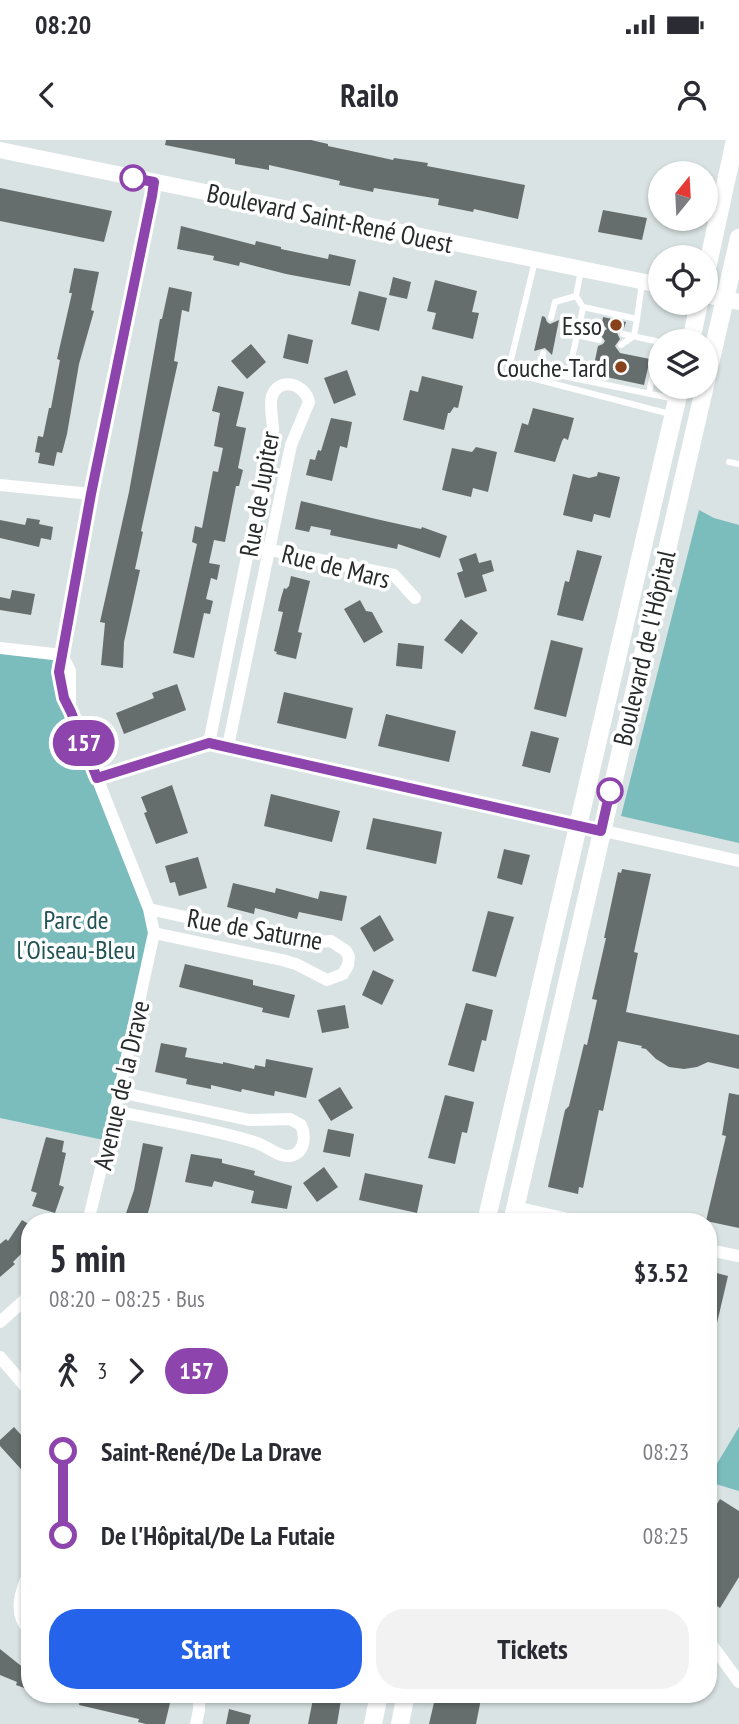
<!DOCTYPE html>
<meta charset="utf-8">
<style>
body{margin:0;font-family:"PT Sans Narrow",sans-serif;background:#f2f2f3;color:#2b2b33;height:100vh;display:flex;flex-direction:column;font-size:26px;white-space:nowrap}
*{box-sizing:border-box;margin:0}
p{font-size:23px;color:#7c7c81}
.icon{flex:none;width:38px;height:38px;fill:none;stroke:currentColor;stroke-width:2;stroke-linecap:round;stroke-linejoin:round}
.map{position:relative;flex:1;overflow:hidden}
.side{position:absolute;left:21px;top:1073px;width:696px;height:490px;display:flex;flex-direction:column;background:#fff;border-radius:28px;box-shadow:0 2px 5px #0004}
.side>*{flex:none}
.badge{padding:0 14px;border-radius:23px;font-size:24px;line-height:46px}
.needle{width:46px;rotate:18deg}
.fabs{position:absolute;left:648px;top:21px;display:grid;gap:14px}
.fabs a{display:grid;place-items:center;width:70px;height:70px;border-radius:50%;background:#fff;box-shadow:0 2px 5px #0004;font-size:35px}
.map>.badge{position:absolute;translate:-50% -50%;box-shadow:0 0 0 4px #fff}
.legs{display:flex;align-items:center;gap:10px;height:77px;padding:0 28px;font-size:23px}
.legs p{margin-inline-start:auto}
.head{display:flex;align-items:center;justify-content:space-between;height:119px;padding:0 28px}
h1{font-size:38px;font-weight:800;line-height:52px}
.primary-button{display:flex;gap:14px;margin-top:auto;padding:14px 28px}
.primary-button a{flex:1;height:80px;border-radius:28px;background:#2563eb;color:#fff;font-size:28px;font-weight:800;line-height:80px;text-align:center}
.primary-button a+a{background:#f2f2f3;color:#2b2b33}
ul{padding:0 28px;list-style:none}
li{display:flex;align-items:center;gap:24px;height:84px;font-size:26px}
li i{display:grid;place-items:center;width:10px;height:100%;margin:0 9px;background:currentColor}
li i::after{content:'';width:18px;height:18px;margin:-9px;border:5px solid;border-radius:50%;background:#fff}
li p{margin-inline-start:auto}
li:first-child i{background:linear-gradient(#0000 50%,currentColor 0)}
li:last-child i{background:linear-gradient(currentColor 50%,#0000 0)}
.status{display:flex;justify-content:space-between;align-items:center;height:49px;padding:0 35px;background:#fff;direction:ltr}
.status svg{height:19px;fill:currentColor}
header{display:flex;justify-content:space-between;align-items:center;height:91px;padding:0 28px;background:#fff;font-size:32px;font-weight:800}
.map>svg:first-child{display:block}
.green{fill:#7bbcbd}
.building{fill:#666d6d}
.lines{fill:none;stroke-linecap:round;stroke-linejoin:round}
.service{stroke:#fff;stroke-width:6}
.minor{stroke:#fff;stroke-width:12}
.tertiary{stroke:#fff;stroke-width:16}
.secondary{stroke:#fff;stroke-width:18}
.line-1-casing{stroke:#fff;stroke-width:16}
.line-1{stroke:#8e44ad;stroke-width:10}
.stop-1-dot{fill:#fff;stroke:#8e44ad;stroke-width:3.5}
.poi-dot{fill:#87421b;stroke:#fff;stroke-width:2.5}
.labels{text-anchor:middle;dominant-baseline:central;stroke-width:7;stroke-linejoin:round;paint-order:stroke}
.street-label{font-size:26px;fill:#282b2b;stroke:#fff}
.poi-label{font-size:26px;fill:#282b2b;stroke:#fff;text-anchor:end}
.park-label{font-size:26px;fill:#225354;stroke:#fff}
</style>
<div class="status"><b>08:20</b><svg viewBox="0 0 49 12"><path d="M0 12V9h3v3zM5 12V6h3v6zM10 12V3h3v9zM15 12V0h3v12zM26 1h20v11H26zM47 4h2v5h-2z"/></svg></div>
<header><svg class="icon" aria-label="back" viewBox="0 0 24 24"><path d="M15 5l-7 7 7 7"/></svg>Railo<svg class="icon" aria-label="person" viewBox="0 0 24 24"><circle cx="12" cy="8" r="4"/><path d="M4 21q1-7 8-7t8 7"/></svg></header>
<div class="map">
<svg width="739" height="1584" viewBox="0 0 739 1584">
<rect width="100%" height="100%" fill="#dae3e3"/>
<path class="green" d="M 699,370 L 714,378 L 739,385 L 739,703 L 621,676 Z
M 0,508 L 62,515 L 59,532 L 152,781 L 108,1001 L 0,978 Z
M 739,1287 L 739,1351 L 709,1342 L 709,1337 Z"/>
<path class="building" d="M 166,0 L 311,0 L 328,4 L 328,6 L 393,20 L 394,18 L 428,23 L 427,26 L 525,45 L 518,79 L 474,69 L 473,72 L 438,65 L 439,59 L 374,48 L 373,52 L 339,45 L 340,41 L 269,25 L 269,30 L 235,24 L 235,19 L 165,5 Z
M 0,48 L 112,71 L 104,102 L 0,81 Z
M 603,70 L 647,78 L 642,100 L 598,92 Z
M 181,86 L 255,105 L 256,101 L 281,107 L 281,109 L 328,119 L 329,114 L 356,120 L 350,146 L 286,134 L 240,122 L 239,126 L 213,120 L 214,116 L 177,109 Z
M 74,128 L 99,132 L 91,170 L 94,171 L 79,224 L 67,294 L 62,313 L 57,312 L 54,326 L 38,323 L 40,313 L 35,312 L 38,296 L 43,297 L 49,268 L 51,268 L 60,220 L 57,219 L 72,153 L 69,153 Z
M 393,137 L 411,142 L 407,159 L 389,155 Z
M 435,140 L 477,151 L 472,172 L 479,173 L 473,199 L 432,189 L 436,173 L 427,171 Z
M 169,147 L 192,152 L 189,172 L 182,170 L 174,221 L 178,222 L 141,391 L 143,392 L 135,429 L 140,430 L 124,502 L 123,528 L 101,525 L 105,483 L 100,482 L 129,352 L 160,179 L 162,179 Z
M 359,151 L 387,158 L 379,191 L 351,184 Z
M 542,176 L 545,177 L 547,182 L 550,184 L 559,180 L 552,215 L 545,208 L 534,211 Z
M 603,177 L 626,182 L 624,188 L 619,190 L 617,193 L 620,199 L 615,206 L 620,213 L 650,219 L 644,245 L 592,234 L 598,206 L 603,204 L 605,201 L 600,194 L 607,189 L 602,183 Z
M 288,194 L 313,200 L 308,224 L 283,218 Z
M 251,204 L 266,222 L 247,239 L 231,221 Z
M 347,230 L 356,255 L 334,264 L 324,238 Z
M 422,236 L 463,246 L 458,268 L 454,267 L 450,273 L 448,273 L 444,290 L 403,280 L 410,250 L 418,252 Z
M 218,246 L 244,252 L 236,286 L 246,288 L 238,328 L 243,330 L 239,346 L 236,346 L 225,402 L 214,400 L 209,423 L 220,425 L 217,440 L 211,438 L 206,459 L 213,461 L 210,474 L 204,473 L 194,518 L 173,513 L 197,404 L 192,402 L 195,386 L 202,388 L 213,331 L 218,332 L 223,308 L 214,306 L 220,273 L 212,271 Z
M 533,268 L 574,278 L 568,300 L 564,298 L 562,301 L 555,322 L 514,312 L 522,283 L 528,285 Z
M 331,278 L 352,282 L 347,308 L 340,306 L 332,341 L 306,335 L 310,319 L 315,320 L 318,310 L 321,311 Z
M 476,307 L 497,312 L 488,352 L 473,348 L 471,357 L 442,350 L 452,308 L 472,312 Z
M 598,332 L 620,337 L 610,378 L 594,374 L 592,382 L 563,375 L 573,334 L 589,338 L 597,336 Z
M 301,361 L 376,379 L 421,389 L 422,387 L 447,396 L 440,418 L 398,404 L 397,409 L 330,395 L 331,390 L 311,386 L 309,392 L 295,389 Z
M 27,378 L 40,380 L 39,384 L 53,387 L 51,400 L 41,398 L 39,407 L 0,398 L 0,380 L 25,385 Z
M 577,410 L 602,416 L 583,481 L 557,475 L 565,441 L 569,442 Z
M 476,413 L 479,423 L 491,420 L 494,431 L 482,435 L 487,451 L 465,458 L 457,433 L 463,431 L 459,419 Z
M 291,436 L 310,441 L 298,492 L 302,493 L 296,519 L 276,514 L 277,512 L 274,511 L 283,472 L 278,471 L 281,458 L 284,448 L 286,449 L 289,446 Z
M 12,450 L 35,454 L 31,475 L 0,470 L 0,457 L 10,459 Z
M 360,460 L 366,471 L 372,472 L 383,492 L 364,503 L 344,469 Z
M 461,479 L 478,493 L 462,514 L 444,500 Z
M 551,500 L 583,508 L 566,577 L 534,569 Z
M 398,503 L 424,506 L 422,529 L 396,526 Z
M 177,544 L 186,570 L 124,594 L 116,573 L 154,558 L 152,553 Z
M 284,552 L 353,568 L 346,599 L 277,583 Z
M 386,574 L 456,591 L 449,622 L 378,606 Z
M 531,591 L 559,598 L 550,633 L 522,626 Z
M 172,645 L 188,693 L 156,704 L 144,673 L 147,672 L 141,657 Z
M 271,654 L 340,671 L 332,702 L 264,686 Z
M 373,678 L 442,692 L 436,724 L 366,709 Z
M 504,709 L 530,715 L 522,745 L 497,738 Z
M 198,717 L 207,748 L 179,756 L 175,742 L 170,743 L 165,726 Z
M 622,729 L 651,734 L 634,812 L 638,813 L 626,872 L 739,895 L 739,929 L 708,922 L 697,927 L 684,929 L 669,927 L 656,919 L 646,909 L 641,908 L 642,906 L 618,901 L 603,971 L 599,970 L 583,1048 L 579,1047 L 578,1054 L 548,1047 L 565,970 L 569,966 L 584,904 L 587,905 L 597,860 L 592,859 L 606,798 L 604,798 L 618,732 L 621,733 Z
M 233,743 L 275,753 L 276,748 L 318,759 L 320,751 L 347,756 L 342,781 L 299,772 L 297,779 L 255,768 L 254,774 L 227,767 Z
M 488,771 L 514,777 L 496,837 L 472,831 Z
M 380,775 L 394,800 L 374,812 L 360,788 Z
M 185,824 L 253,840 L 253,845 L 295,855 L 289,878 L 262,872 L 263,868 L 179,847 Z
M 373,830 L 394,840 L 382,865 L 362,855 Z
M 466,863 L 493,870 L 486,901 L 482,900 L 474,932 L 448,925 Z
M 345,865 L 349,888 L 322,893 L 317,870 Z
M 161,903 L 187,908 L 185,917 L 223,924 L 223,922 L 254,929 L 255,925 L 265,927 L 266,919 L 313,928 L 306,958 L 275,951 L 274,956 L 242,949 L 241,952 L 211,945 L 211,949 L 186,944 L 187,939 L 155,932 Z
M 340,947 L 353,968 L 331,981 L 318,960 Z
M 729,953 L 739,955 L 739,1088 L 706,1081 L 726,996 L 722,995 Z
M 445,955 L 474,962 L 467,993 L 462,992 L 455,1024 L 428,1018 Z
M 328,989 L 354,994 L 350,1017 L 323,1012 Z
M 46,997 L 64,1001 L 62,1012 L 66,1013 L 59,1045 L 64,1047 L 55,1073 L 32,1066 L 37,1053 L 31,1051 Z
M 143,1003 L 163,1007 L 150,1066 L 145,1082 L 123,1082 L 134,1050 Z
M 191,1014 L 222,1019 L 222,1023 L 255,1031 L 254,1035 L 292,1046 L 287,1069 L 251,1063 L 254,1051 L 214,1041 L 212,1047 L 185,1042 Z
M 324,1027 L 338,1047 L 317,1062 L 303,1043 Z
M 365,1033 L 423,1045 L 417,1073 L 359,1060 Z
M 22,1080 L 30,1085 L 30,1105 L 13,1122 L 15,1124 L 0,1137 L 0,1104 L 6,1099 L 8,1101 Z
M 709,1131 L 728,1136 L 713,1200 L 709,1199 Z
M 14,1287 L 30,1305 L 30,1339 L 0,1306 L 0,1300 Z
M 720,1359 L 739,1371 L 739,1437 L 720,1468 L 709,1461 L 709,1377 Z
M 0,1509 L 30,1533 L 30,1550 L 16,1545 L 17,1542 L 0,1535 Z
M 81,1554 L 135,1554 L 170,1563 L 165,1584 L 146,1584 L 138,1582 L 139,1579 L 79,1565 Z
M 314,1554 L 342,1554 L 337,1584 L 308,1584 Z
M 436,1554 L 482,1554 L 476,1584 L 429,1584 Z
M 229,1569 L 251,1575 L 249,1584 L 226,1584 Z"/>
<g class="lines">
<path class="service" d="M 535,121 L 508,232 L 670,274
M 581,130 L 576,156 L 583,167 L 637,179 L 642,143
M 583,167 L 580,183 L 601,188
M 551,178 L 555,162 L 576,156
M 580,183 L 577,195 L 599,200
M 623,194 L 660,202
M 577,195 L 568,237 L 675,259
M 621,205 L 634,196 L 637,179
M 543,213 L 541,226 L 543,231 L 568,237
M 649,253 L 659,202
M 729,322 L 739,324"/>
<path class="minor" d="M 0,345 L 91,354
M 261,408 L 394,435 L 415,458
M 0,508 L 62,515
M 62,515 L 70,531 L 70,565
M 209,603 L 273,290 C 273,280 269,266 272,256 C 280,236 305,244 309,262 L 291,305 L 228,606
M 98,638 L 209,603 L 739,721
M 149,769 L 303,803 L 331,801 L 346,811 L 349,817 L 348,825 L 343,834 L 327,840 L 296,824 L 282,820 L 154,793
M 115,971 C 161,981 209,988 254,1002 C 266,1005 278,1017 289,1016 C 305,1014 306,996 301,985 L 290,979 L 249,980 L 119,952
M 515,1067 L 581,1082
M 88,1082 L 115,971 L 154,793 L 149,769 L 71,572 L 64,558 L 59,532 L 91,354 L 154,42
M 709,1110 L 739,1116
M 0,1182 L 30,1155
M 0,1217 L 30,1252
M 30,1430 C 21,1450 12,1474 30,1491
M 709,1501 L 739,1542
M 196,1584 L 199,1570 L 199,1554"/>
<path class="tertiary" d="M 0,10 L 660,145
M 705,155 L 739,162"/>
<path class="secondary" d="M 705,138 L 735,0
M 691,201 L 699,163
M 486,1082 L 680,247
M 512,1082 L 739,98
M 373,1584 L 379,1554
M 400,1584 L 406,1554"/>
</g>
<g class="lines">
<defs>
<path id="line-1" d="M 133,38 L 154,42 L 152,56 L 91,354 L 59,532 L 64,558 L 71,572 L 97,638 L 209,603 L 601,691 L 610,651"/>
</defs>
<use href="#line-1" class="line-1-casing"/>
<use href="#line-1" class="line-1"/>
</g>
<g class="stop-1-dot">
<circle cx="133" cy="38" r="12"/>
<circle cx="610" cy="651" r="12"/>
</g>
<g class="poi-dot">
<circle cx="616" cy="185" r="7"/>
<circle cx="621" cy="227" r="7"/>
</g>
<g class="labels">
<g class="street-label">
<text transform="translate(330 78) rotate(12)">Boulevard Saint-René Ouest</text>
<text transform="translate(259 354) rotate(-80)">Rue de Jupiter</text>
<text transform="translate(336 426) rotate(14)">Rue de Mars</text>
<text transform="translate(644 508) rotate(-77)">Boulevard de l'Hôpital</text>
<text transform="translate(255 789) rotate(10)">Rue de Saturne</text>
<text transform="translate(121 945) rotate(-77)">Avenue de la Drave</text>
</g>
<g class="poi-label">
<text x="602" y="185">Esso</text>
<text x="607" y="227">Couche-Tard</text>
</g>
<g class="park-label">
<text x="76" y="779">Parc de<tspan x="76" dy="30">l'Oiseau-Bleu</tspan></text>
</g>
</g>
</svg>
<div class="fabs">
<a><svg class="needle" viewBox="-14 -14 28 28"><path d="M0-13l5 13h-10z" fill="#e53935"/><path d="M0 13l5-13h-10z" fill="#7c7c81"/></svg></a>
<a><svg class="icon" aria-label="locate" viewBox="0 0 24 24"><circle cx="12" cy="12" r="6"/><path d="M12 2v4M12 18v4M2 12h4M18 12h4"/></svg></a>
<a><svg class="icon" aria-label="layers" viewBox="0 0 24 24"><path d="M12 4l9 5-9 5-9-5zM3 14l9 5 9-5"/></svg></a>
</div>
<b class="badge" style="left:84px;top:603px;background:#8e44ad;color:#fff">157</b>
<section class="side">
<div class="head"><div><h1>5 min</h1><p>08:20 – 08:25 · Bus</p></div><b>$3.52</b></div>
<div class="legs"><svg class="icon" aria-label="walk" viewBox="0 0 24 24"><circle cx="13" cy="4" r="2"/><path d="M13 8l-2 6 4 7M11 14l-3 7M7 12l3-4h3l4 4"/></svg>3<svg class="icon" aria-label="forward" viewBox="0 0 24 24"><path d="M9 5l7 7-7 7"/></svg><b class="badge" style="background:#8e44ad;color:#fff">157</b></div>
<ul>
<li><i style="color:#8e44ad"></i><b>Saint-René/De La Drave</b><p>08:23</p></li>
<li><i style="color:#8e44ad"></i><b>De l'Hôpital/De La Futaie</b><p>08:25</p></li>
</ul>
<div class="primary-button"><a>Start</a><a>Tickets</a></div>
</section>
</div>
